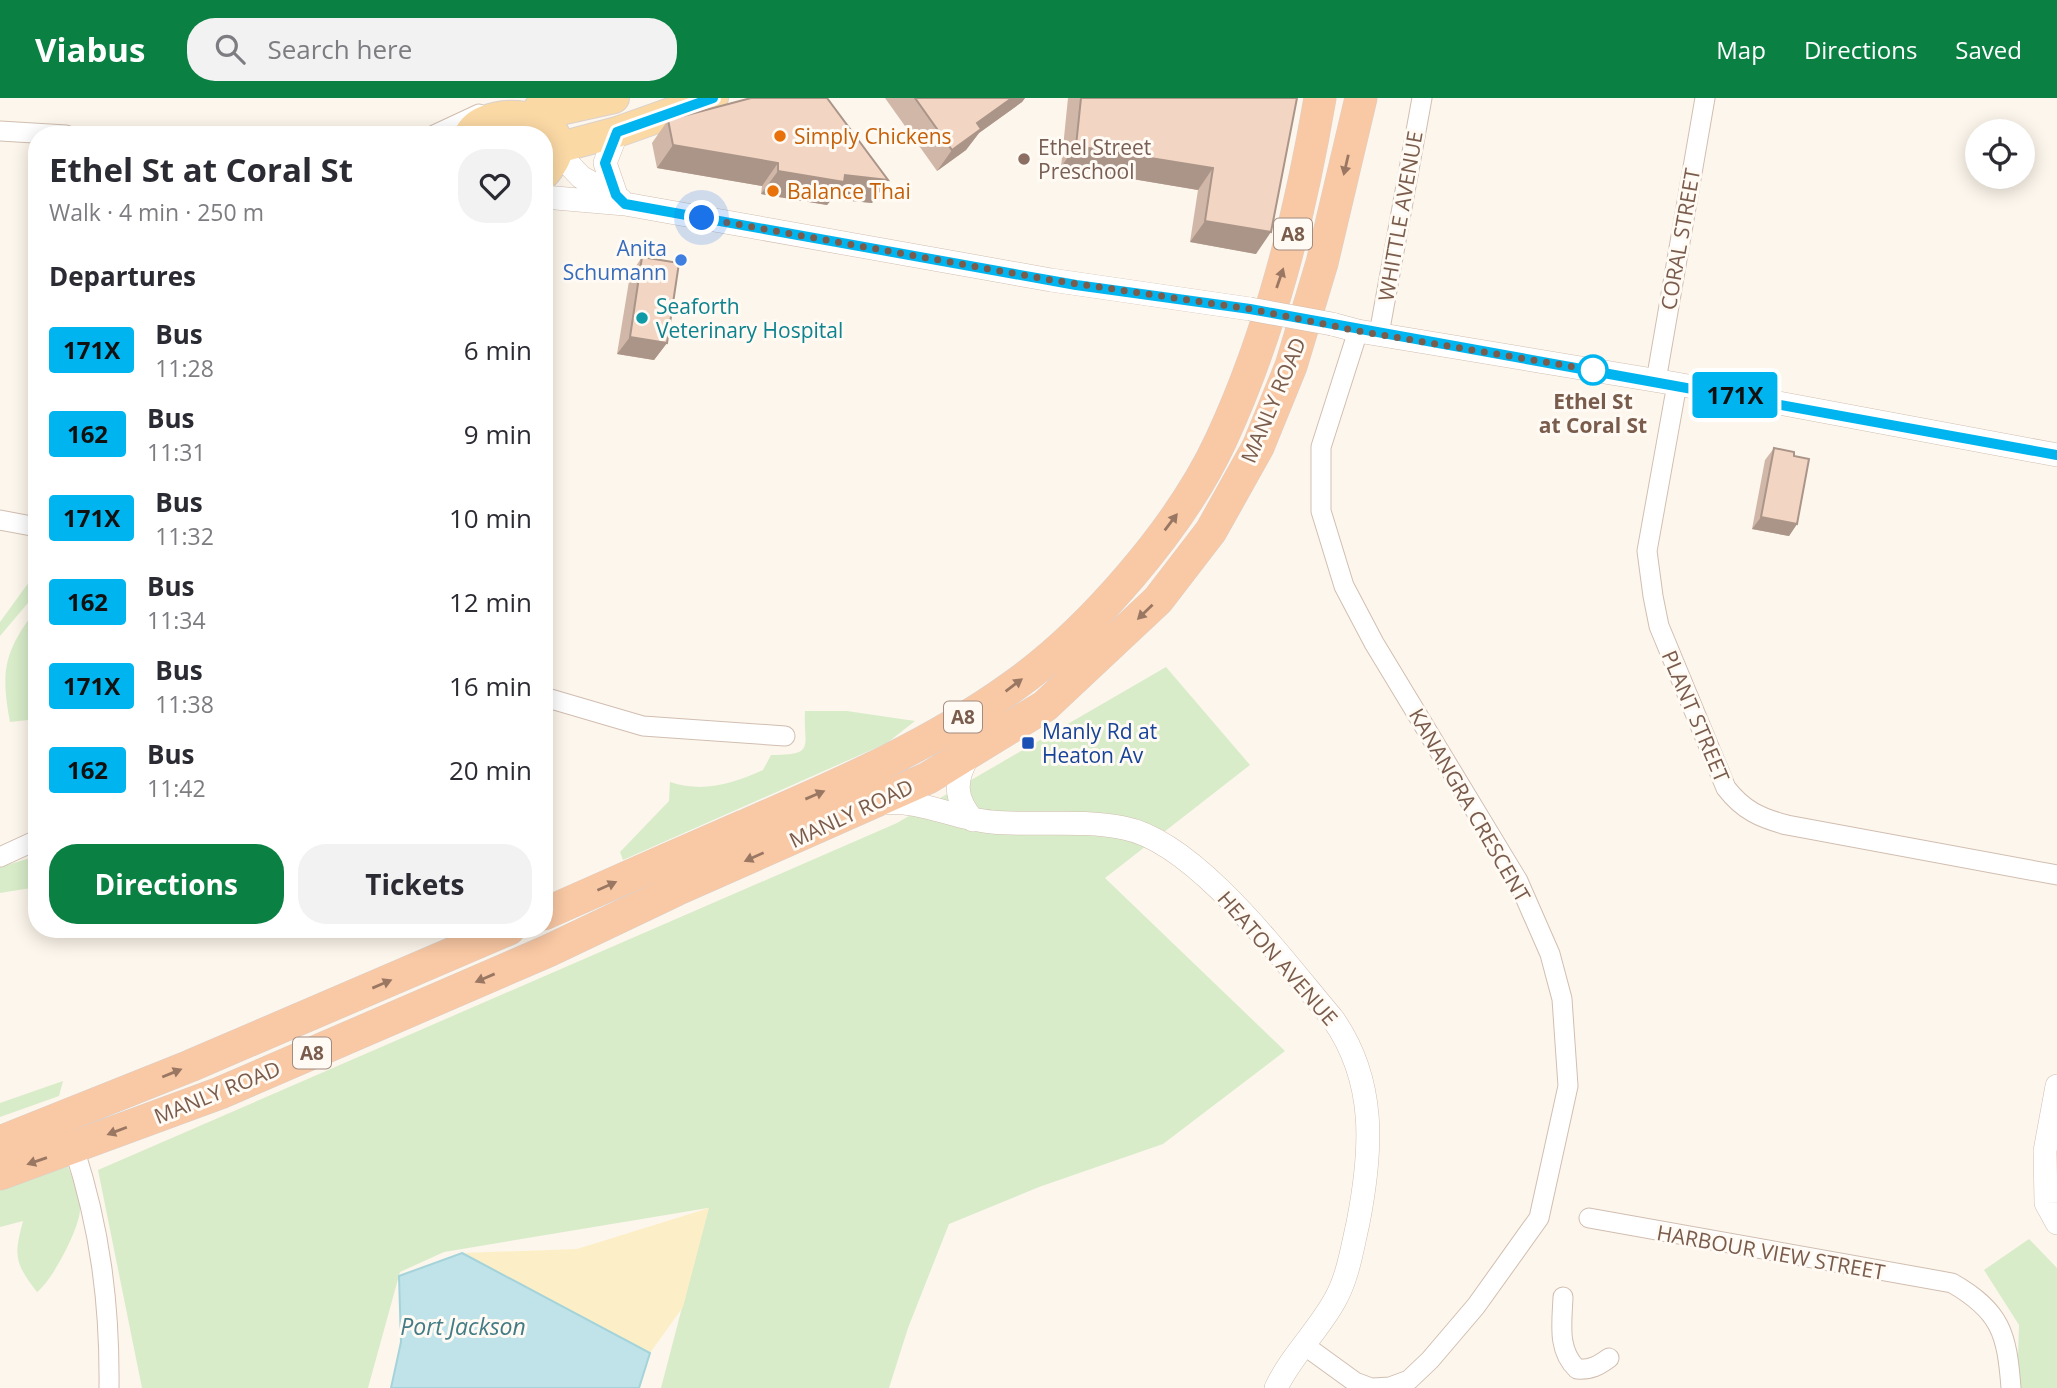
<!DOCTYPE html>
<meta charset="utf-8">
<style>
body{margin:0;font-family:"Open Sans",sans-serif;background:#f2f2f3;color:#2b2b33;height:100vh;display:flex;flex-direction:column;font-size:26px;white-space:nowrap}
*{box-sizing:border-box;margin:0}
p{font-size:23px;color:#7c7c81}
.icon{flex:none;width:38px;height:38px;fill:none;stroke:currentColor;stroke-width:2;stroke-linecap:round;stroke-linejoin:round}
.map{position:relative;flex:1;overflow:hidden}
.details{position:absolute;left:28px;top:28px;width:525px;height:812px;display:flex;flex-direction:column;background:#fff;border-radius:28px;box-shadow:0 4px 18px #0003}
.details>*{flex:none}
.badge{padding:0 14px;border-radius:5px;font-size:24px;line-height:46px}
.tools{position:absolute;left:1965px;top:21px;display:grid;gap:14px}
.tools a{display:grid;place-items:center;width:70px;height:70px;border-radius:50%;background:#fff;box-shadow:0 4px 18px #0003;font-size:35px}
.you{position:absolute;width:35px;height:35px;margin:-18px;border:5px solid #fff;border-radius:50%;background:#1a73e8;box-shadow:0 0 0 10px #1a73e833}
.map>.badge{position:absolute;translate:-50% -50%;box-shadow:0 0 0 4px #fff}
h2{padding:0 21px;font-size:26px;line-height:63px}
.round{display:grid;place-items:center;flex:none;width:74px;height:74px;border-radius:28px;background:#f2f2f3}
.overview{display:flex;align-items:center;justify-content:space-between;height:119px;padding:0 21px}
h1{font-size:33px;font-weight:700;line-height:52px}
.primary-button{display:flex;gap:14px;margin-top:auto;padding:14px 21px}
.primary-button a{flex:1;height:80px;border-radius:28px;background:#0b8043;color:#fff;font-size:28px;font-weight:700;line-height:80px;text-align:center}
.primary-button a+a{background:#f2f2f3;color:#2b2b33}
ul{padding:0;list-style:none}
li{display:flex;align-items:center;gap:21px;height:84px;padding:0 21px}
li div{flex:1}
li b{display:block;font-size:26px}
li em{font-style:normal}
li .badge{min-width:77px;font-weight:700;text-align:center}
header{display:flex;align-items:center;gap:42px;box-sizing:border-box;height:98px;padding:0 35px;background:#0b8043;color:#fff}
header strong{font-size:33px}
nav{display:flex;gap:38px;margin-inline-start:auto;font-size:24px}
.search{width:490px;height:63px;background:#f2f2f3;display:flex;align-items:center;gap:18px;box-sizing:border-box;padding:0 24px;border-radius:28px;color:#7c7c81;font-size:26px}
.map>svg:first-child{display:block}
.green{fill:#d8ecc9}
.sand{fill:#fcefc7}
.water{fill:#bfe3e8;stroke:#a5d3da;stroke-width:2}
.lines{fill:none;stroke-linecap:round;stroke-linejoin:round}
.minor-casing{stroke:#d1beb0;stroke-width:21}
.tertiary-casing{stroke:#d1beb0;stroke-width:24}
.primary-casing{stroke:#dad1cd;stroke-width:32}
.trunk-casing{stroke:#dad1cd;stroke-width:33}
.minor{stroke:#fff;stroke-width:19}
.tertiary{stroke:#fff;stroke-width:23}
.primary{stroke:#fbd9a5;stroke-width:30}
.trunk{stroke:#f9c8a4;stroke-width:32}
.tertiary-bridge-casing{stroke:#d1beb0;stroke-width:24;stroke-linecap:butt}
.tertiary-bridge{stroke:#fff;stroke-width:23}
.wall{fill:#d1b7a8}
.shaded-wall{fill:#aa9588}
.building{fill:#f3d5c3;stroke:#aa9588;stroke-width:2}
.oneway{fill:#9a7763}
.line-casing{stroke:#fff;stroke-width:16}
.line{stroke:#00b5ef;stroke-width:10}
.walk{stroke:#7a5c4d;stroke-width:7;stroke-dasharray:0 12.6}
.food-dot{fill:#e8710a;stroke:#fffaf3;stroke-width:2.5}
.education-dot{fill:#8d6e63;stroke:#fffaf3;stroke-width:2.5}
.shop-dot{fill:#3f7fe0;stroke:#fffaf3;stroke-width:2.5}
.culture-dot{fill:#0f9aa8;stroke:#fffaf3;stroke-width:2.5}
.stop-dot{fill:#fff;stroke:#00b5ef;stroke-width:3.5}
.transit-dot{fill:#1a4fb4;stroke:#fffaf3;stroke-width:2.5}
.labels{text-anchor:middle;dominant-baseline:central;stroke-width:6;stroke-linejoin:round;paint-order:stroke}
.shield{fill:#fffaf3;stroke:#a28b7f;stroke-width:2}
.shield-label{font-size:19px;font-weight:bold;fill:#7a5c4d}
.food-label{font-size:21px;fill:#c56008;stroke:#fffaf3;text-anchor:start}
.education-label{font-size:21px;fill:#785e54;stroke:#fffaf3;text-anchor:start}
.street-label{font-size:21px;fill:#7a5c4d;stroke:#fffaf3}
.shop-label{font-size:21px;fill:#366cbe;stroke:#fffaf3;text-anchor:end}
.culture-label{font-size:21px;fill:#0d838f;stroke:#fffaf3;text-anchor:start}
.stop-label{font-size:21px;font-weight:bold;fill:#7a5c4d;stroke:#fffaf3}
.transit-label{font-size:21px;fill:#164399;stroke:#fffaf3;text-anchor:start}
.water-label{font-size:23px;font-style:italic;fill:#437c86;stroke:#fffaf3}
</style>
<header>
<strong>Viabus</strong>
<div class="search"><svg class="icon" aria-label="search" viewBox="0 0 24 24"><circle cx="10" cy="10" r="6"/><path d="M15 15l6 6"/></svg>Search here</div>
<nav><a>Map</a><a>Directions</a><a>Saved</a></nav>
</header>
<div class="map">
<svg width="2057" height="1290" viewBox="0 0 2057 1290">
<rect width="100%" height="100%" fill="#fdf6ec"/>
<path class="green" d="M 37,473 L 37,492 L 33,499 L 0,538 L 0,524 Z
M 37,510 L 37,621 L 10,624 C 0,570 5,553 37,510 Z
M 1166,569 L 1250,667 L 1105,780 L 1285,953 L 1163,1046 L 1039,1089 L 949,1126 L 908,1230 L 889,1290 L 661,1290 L 708,1110 L 444,1154 L 400,1174 L 368,1290 L 142,1290 L 98,1072 L 897,725 Z
M 805,613 L 847,613 L 915,623 L 887,645 L 623,762 L 620,754 L 669,703 L 670,684 C 703,695 732,686 763,672 L 771,657 C 817,657 803,649 805,613 Z
M 37,758 L 37,789 L 0,795 L 0,769 Z
M 63,983 L 59,998 L 0,1019 L 0,1005 Z
M 68,1068 C 72,1081 81,1098 80,1111 C 80,1130 52,1183 37,1194 C 14,1164 14,1158 23,1123 L 0,1129 L 0,1092 Z
M 2029,1141 L 2057,1170 L 2057,1290 L 2017,1290 L 2019,1227 L 1984,1172 Z"/>
<path class="sand" d="M 709,1110 L 683,1209 L 650,1255 L 462,1155 L 577,1151 Z"/>
<path class="water" d="M 462,1155 L 650,1255 L 639,1290 L 391,1290 L 401,1244 L 399,1178 Z"/>
<g class="lines">
<defs>
<path id="minor" d="M 0,33 L 66,37
M 434,37 L 479,16
M 1358,233 L 1321,349 L 1321,413 L 1344,488 L 1374,545 L 1518,783 L 1550,856 L 1562,901 L 1568,988 L 1539,1120 L 1476,1208 L 1430,1262 L 1409,1282 L 1390,1289 L 1373,1290
M 1379,236 L 1422,0
M 1656,283 L 1705,0
M 1677,286 L 1647,453 L 1653,498 L 1659,528 L 1726,690 C 1743,712 1760,720 1787,727 L 2057,777
M 0,422 L 37,429
M 544,599 L 643,628 L 785,638
M 0,759 L 37,742
M 74,1050 C 100,1130 110,1206 109,1290
M 1589,1120 L 1952,1185 C 2001,1213 2007,1236 2011,1290
M 1563,1199 C 1562,1225 1557,1252 1577,1271 C 1591,1272 1598,1268 1609,1260
M 1304,1247 L 1355,1284 L 1371,1290"/>
<path id="tertiary" d="M 556,53 L 581,79 L 621,102
M 616,97 L 605,65 L 617,34
M 544,99 L 625,106 L 1051,182 L 1250,211
M 1332,226 L 1358,233 L 1677,286 L 2057,357
M 969,657 C 954,682 954,700 973,722
M 883,705 C 922,701 954,721 992,724 C 1035,728 1081,721 1124,730 C 1197,744 1285,865 1333,921 C 1377,984 1372,1053 1358,1125 C 1352,1151 1348,1179 1335,1202 C 1318,1233 1291,1258 1276,1290
M 2057,988 L 2045,1053 L 2046,1105 L 2057,1125"/>
<path id="primary" d="M 539,10 L 564,11 L 614,0
M 469,37 C 489,0 595,19 544,76
M 557,50 L 617,34 L 713,0"/>
<path id="trunk" d="M 544,816 C 611,786 677,757 744,728 C 836,688 930,648 1012,589 C 1090,534 1181,429 1221,342 C 1271,234 1300,117 1320,0
M 0,1044 L 190,968 L 509,831
M 0,1076 L 220,995 L 548,853 L 676,792 L 928,680 L 1045,608 L 1158,502 L 1211,433 L 1258,349 L 1291,268 L 1322,165 L 1361,0"/>
</defs>
<use href="#minor" class="minor-casing"/>
<use href="#tertiary" class="tertiary-casing"/>
<use href="#primary" class="primary-casing"/>
<use href="#trunk" class="trunk-casing"/>
<use href="#minor" class="minor"/>
<use href="#tertiary" class="tertiary"/>
<use href="#primary" class="primary"/>
<use href="#trunk" class="trunk"/>
<defs>
<path id="tertiary-bridge" d="M 1250,211 L 1332,226"/>
</defs>
<use href="#tertiary-bridge" class="tertiary-bridge-casing"/>
<use href="#tertiary-bridge" class="tertiary-bridge"/>
</g>
<path class="wall" d="M 885,0 L 1025,0 L 1022,4 L 979,35 L 966,52 L 937,73 Z
M 1068,0 L 1297,0 L 1256,156 L 1190,144 L 1198,92 L 1061,69 Z
M 668,22 L 888,82 L 872,105 L 832,101 L 827,107 L 761,96 L 762,88 L 657,70 L 652,45 Z
M 642,159 L 667,245 L 654,262 L 617,256 L 630,177 Z
M 1774,350 L 1794,358 L 1797,426 L 1789,438 L 1752,431 L 1765,362 Z"/>
<path class="shaded-wall" d="M 1012,0 L 1025,0 L 1022,4 L 979,35 L 966,52 L 937,73 L 952,52 L 977,25 Z
M 673,47 L 778,65 L 762,88 L 657,70 Z
M 1076,48 L 1213,70 L 1198,92 L 1061,69 Z
M 778,73 L 845,77 L 888,82 L 872,105 L 832,101 L 827,107 L 761,96 Z
M 1205,123 L 1271,134 L 1256,156 L 1190,144 Z
M 630,239 L 667,245 L 654,262 L 617,256 Z
M 1761,419 L 1797,426 L 1789,438 L 1752,431 Z"/>
<path class="building" d="M 751,0 L 827,0 L 888,82 L 845,77 L 844,84 L 778,73 L 778,65 L 673,47 L 668,22 Z
M 915,0 L 1012,0 L 977,25 L 981,31 L 952,52 Z
M 1081,0 L 1297,0 L 1271,134 L 1205,123 L 1213,70 L 1076,48 Z
M 642,159 L 679,165 L 667,245 L 630,239 Z
M 1774,350 L 1794,354 L 1794,358 L 1809,361 L 1797,426 L 1761,419 Z"/>
<defs><path id="oneway-solid" d="M-6-.8H1V-3.2L6.5 0L1 3.2V.8H-6Z" transform="scale(1.75)"/></defs>
<g class="oneway">
<use href="#oneway-solid" transform="translate(1346 67) rotate(103)"/>
<use href="#oneway-solid" transform="translate(1280 180) rotate(-71)"/>
<use href="#oneway-solid" transform="translate(1171 424) rotate(-53)"/>
<use href="#oneway-solid" transform="translate(1145 514) rotate(136)"/>
<use href="#oneway-solid" transform="translate(1014 587) rotate(-37)"/>
<use href="#oneway-solid" transform="translate(815 697) rotate(-23)"/>
<use href="#oneway-solid" transform="translate(754 759) rotate(156)"/>
<use href="#oneway-solid" transform="translate(607 788) rotate(-24)"/>
<use href="#oneway-solid" transform="translate(485 880) rotate(157)"/>
<use href="#oneway-solid" transform="translate(382 886) rotate(-23)"/>
<use href="#oneway-solid" transform="translate(172 975) rotate(-22)"/>
<use href="#oneway-solid" transform="translate(117 1033) rotate(159)"/>
<use href="#oneway-solid" transform="translate(37 1063) rotate(161)"/>
</g>
<g class="lines">
<defs>
<path id="line" d="M 713,0 L 617,34 L 605,65 L 616,97 L 625,106 L 1076,187 L 1250,211 L 2057,357"/>
</defs>
<use href="#line" class="line-casing"/>
<use href="#line" class="line"/>
<path class="walk" d="M 702,120 L 1051,182 L 1250,211 L 1358,233 L 1605,274 L 1593,272"/>
</g>
<g class="food-dot">
<circle cx="780" cy="38" r="7"/>
<circle cx="773" cy="93" r="7"/>
</g>
<circle class="education-dot" cx="1024" cy="61" r="7"/>
<circle class="shop-dot" cx="681" cy="162" r="7"/>
<circle class="culture-dot" cx="642" cy="220" r="7"/>
<circle class="stop-dot" cx="1593" cy="272" r="14"/>
<rect class="transit-dot" x="1021" y="638" width="14" height="14" rx="3.5"/>
<g class="labels">
<g class="shield">
<rect x="1274" y="120.5" width="38" height="31" rx="5"/>
<rect x="944" y="603.5" width="38" height="31" rx="5"/>
<rect x="293" y="939.5" width="38" height="31" rx="5"/>
</g>
<g class="shield-label">
<text x="1293" y="136">A8</text>
<text x="963" y="619">A8</text>
<text x="312" y="955">A8</text>
</g>
<g class="food-label">
<text x="794" y="38">Simply Chickens</text>
<text x="787" y="93">Balance Thai</text>
</g>
<g class="education-label">
<text x="1038" y="49">Ethel Street<tspan x="1038" dy="24">Preschool</tspan></text>
</g>
<g class="street-label">
<text transform="translate(1400 118) rotate(-80)">WHITTLE AVENUE</text>
<text transform="translate(1680 141) rotate(-80)">CORAL STREET</text>
<text transform="translate(1273 302) rotate(-67)">MANLY ROAD</text>
<text transform="translate(1696 618) rotate(67)">PLANT STREET</text>
<text transform="translate(1470 707) rotate(60)">KANANGRA CRESCENT</text>
<text transform="translate(851 715) rotate(-25)">MANLY ROAD</text>
<text transform="translate(1278 860) rotate(49)">HEATON AVENUE</text>
<text transform="translate(217 994) rotate(-22)">MANLY ROAD</text>
<text transform="translate(1771 1154) rotate(10)">HARBOUR VIEW STREET</text>
</g>
<g class="shop-label">
<text x="667" y="150">Anita<tspan x="667" dy="24">Schumann</tspan></text>
</g>
<g class="culture-label">
<text x="656" y="208">Seaforth<tspan x="656" dy="24">Veterinary Hospital</tspan></text>
</g>
<g class="stop-label">
<text x="1593" y="303">Ethel St<tspan x="1593" dy="24">at Coral St</tspan></text>
</g>
<g class="transit-label">
<text x="1042" y="633">Manly Rd at<tspan x="1042" dy="24">Heaton Av</tspan></text>
</g>
<g class="water-label">
<text x="463" y="1228">Port Jackson</text>
</g>
</g>
</svg>
<div class="tools">
<a><svg class="icon" aria-label="locate" viewBox="0 0 24 24"><circle cx="12" cy="12" r="6"/><path d="M12 2v4M12 18v4M2 12h4M18 12h4"/></svg></a>
</div>
<div class="you" style="left:702px;top:120px"></div>
<b class="badge" style="left:1735px;top:297px;background:#00b5ef;color:#111">171X</b>
<section class="details">
<div class="overview"><div><h1>Ethel St at Coral St</h1><p>Walk · 4 min · 250 m</p></div><a class="round"><svg class="icon" aria-label="heart" viewBox="0 0 24 24"><path d="M12 20l-8-8c-3-5 5-10 8-4 3-6 11-1 8 4z"/></svg></a></div>
<h2>Departures</h2>
<ul>
<li><span class="badge" style="background:#00b5ef;color:#111">171X</span><div><b>Bus</b><p>11:28</p></div><em>6 min</em></li>
<li><span class="badge" style="background:#00b5ef;color:#111">162</span><div><b>Bus</b><p>11:31</p></div><em>9 min</em></li>
<li><span class="badge" style="background:#00b5ef;color:#111">171X</span><div><b>Bus</b><p>11:32</p></div><em>10 min</em></li>
<li><span class="badge" style="background:#00b5ef;color:#111">162</span><div><b>Bus</b><p>11:34</p></div><em>12 min</em></li>
<li><span class="badge" style="background:#00b5ef;color:#111">171X</span><div><b>Bus</b><p>11:38</p></div><em>16 min</em></li>
<li><span class="badge" style="background:#00b5ef;color:#111">162</span><div><b>Bus</b><p>11:42</p></div><em>20 min</em></li>
</ul>
<div class="primary-button"><a>Directions</a><a>Tickets</a></div>
</section>
</div>
